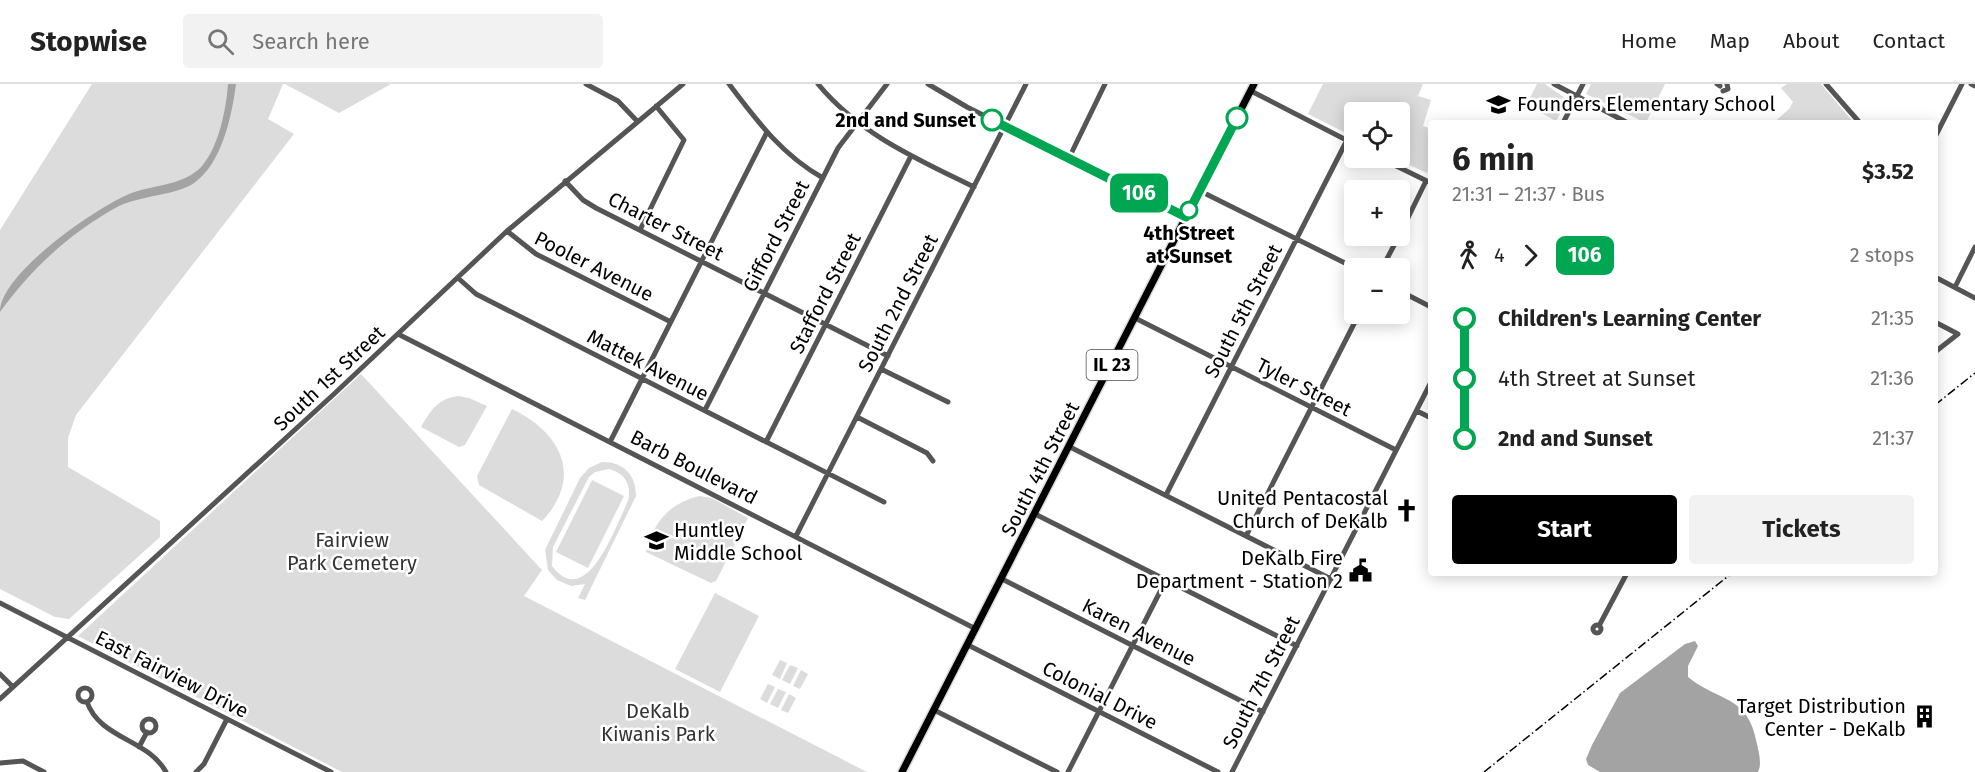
<!DOCTYPE html>
<meta charset="utf-8">
<style>
body{margin:0;font-family:"Fira Sans",sans-serif;background:#f2f2f2;color:#222;height:100vh;display:flex;flex-direction:column;font-size:22px;white-space:nowrap}
*{box-sizing:border-box;margin:0}
p{font-size:20px;color:#767676}
.icon{flex:none;width:33px;height:33px;fill:none;stroke:currentColor;stroke-width:2;stroke-linecap:round;stroke-linejoin:round}
.map{position:relative;flex:1;overflow:hidden}
.sheet{position:absolute;left:1428px;top:36px;width:510px;height:456px;display:flex;flex-direction:column;background:#fff;border-radius:6px;box-shadow:0 3px 15px #0003}
.sheet>*{flex:none}
.badge{padding:0 12px;border-radius:9px;font-size:21px;line-height:39px}
.controls{position:absolute;left:1344px;top:18px;display:grid;gap:12px}
.controls a{display:grid;place-items:center;width:66px;height:66px;border-radius:6px;background:#fff;box-shadow:0 3px 15px #0003;font-size:30px}
.map>.badge{position:absolute;translate:-50% -50%;box-shadow:0 0 0 3px #fff}
.legs{display:flex;align-items:center;gap:9px;height:66px;padding:0 24px;font-size:20px}
.legs p{margin-inline-start:auto}
.head{display:flex;align-items:center;justify-content:space-between;height:102px;padding:0 24px}
h1{font-size:33px;font-weight:700;line-height:45px}
.action{display:flex;gap:12px;margin-top:auto;padding:12px 24px}
.action a{flex:1;height:69px;border-radius:6px;background:#000;color:#fff;font-size:24px;font-weight:700;line-height:69px;text-align:center}
.action a+a{background:#f2f2f2;color:#222}
ul{padding:0 24px;list-style:none}
li{display:flex;align-items:center;gap:21px;height:60px;font-size:22px}
li i{display:grid;place-items:center;width:9px;height:100%;margin:0 8px;background:currentColor}
li i::after{content:'';width:15px;height:15px;margin:-8px;border:4px solid;border-radius:50%;background:#fff}
li p{margin-inline-start:auto}
li:first-child i{background:linear-gradient(#0000 50%,currentColor 0)}
li:last-child i{background:linear-gradient(currentColor 50%,#0000 0)}
header{display:flex;align-items:center;gap:36px;box-sizing:border-box;height:84px;padding:0 30px;background:#fff;border-bottom:2px solid #e0e0e0}
header strong{font-size:28px}
nav{display:flex;gap:33px;margin-inline-start:auto;font-size:21px}
.search{width:420px;height:54px;background:#f2f2f2;display:flex;align-items:center;gap:15px;box-sizing:border-box;padding:0 21px;border-radius:6px;color:#767676;font-size:22px}
.map>svg:first-child{display:block}
.green{fill:#dcdcdc;fill-rule:evenodd}
.water{fill:#a3a3a3}
.lines{fill:none;stroke-linecap:round;stroke-linejoin:round}
.major-casing{stroke:#dbdbdb;stroke-width:10}
.minor{stroke:#555;stroke-width:5}
.major{stroke:#000;stroke-width:7}
.rail{stroke:#000;stroke-width:1.5;stroke-dasharray:9 3 1.5 3;stroke-linecap:butt}
.line-1-casing{stroke:#fff;stroke-width:14}
.line-1{stroke:#00a651;stroke-width:9}
.stop-1-dot{fill:#fff;stroke:#00a651;stroke-width:3}
.labels{text-anchor:middle;dominant-baseline:central;stroke-width:5;stroke-linejoin:round;paint-order:stroke}
.shield{fill:#fff;stroke:#4c4c4c;stroke-width:1.5}
.shield-label{font-size:18px;font-weight:bold;fill:#000}
.poi-label{font-size:20px;fill:#000;stroke:#fff;text-anchor:end}
.stop-label{font-size:20px;font-weight:bold;fill:#000;stroke:#fff;text-anchor:end}
.street-label{font-size:20px;fill:#000;stroke:#fff}
.park-label{font-size:20px;fill:#333;stroke:#fff}
</style>
<header>
<strong>Stopwise</strong>
<div class="search"><svg class="icon" aria-label="search" viewBox="0 0 24 24"><circle cx="10" cy="10" r="6"/><path d="M15 15l6 6"/></svg>Search here</div>
<nav><a>Home</a><a>Map</a><a>About</a><a>Contact</a></nav>
</header>
<div class="map">
<svg width="1975" height="688" viewBox="0 0 1975 688">
<rect width="100%" height="100%" fill="#fff"/>
<path class="green" d="M 92,0 L 283,0 L 268,35 L 294,50 L 76,331 L 68,354 L 68,383 L 160,437 L 160,453 L 69,535 L 55,533 L 0,505 L 0,146 Z
M 285,0 L 391,0 L 339,29 Z
M 1323,0 L 1423,0 L 1418,12 L 1431,16 L 1423,42 L 1429,44 C 1430,59 1434,75 1427,89 L 1394,74 L 1400,74 L 1400,28 L 1354,28 L 1354,53 L 1308,30 Z
M 1537,0 L 1545,0 L 1565,14 L 1526,20 L 1523,18 L 1524,16 L 1528,18 Z
M 1591,0 L 1665,0 L 1646,39 L 1586,10 Z
M 1787,0 L 1821,0 L 1854,39 L 1773,39 L 1789,25 L 1793,18 L 1781,4 Z
M 1567,17 L 1555,39 L 1552,39 L 1554,36 L 1534,25 L 1528,27 L 1523,24 Z
M 361,290 L 542,486 L 524,512 L 867,688 L 342,688 L 78,552 Z
M 459,312 L 469,314 L 487,322 L 465,361 L 459,363 L 421,343 C 431,326 438,314 459,312 Z
M 512,325 C 561,348 584,393 542,437 L 479,401 L 477,392 Z
M 602,378 C 624,378 636,391 636,412 L 585,516 L 578,514 L 585,500 L 571,502 L 557,496 L 548,486 L 545,466 L 580,394 L 589,384 ZM 609,385 C 625,389 632,401 628,417 C 616,441 587,528 552,482 L 553,463 L 589,393 L 595,388 Z
M 592,396 L 624,412 L 588,484 L 556,468 Z
M 699,412 L 712,414 L 748,434 L 716,497 L 711,499 L 646,468 C 654,438 668,420 699,412 Z
M 715,509 L 759,532 L 720,608 L 675,585 Z
M 780,576 L 787,579 L 780,595 L 772,591 Z
M 790,581 L 798,584 L 790,600 L 782,596 Z
M 801,586 L 808,590 L 800,605 L 793,602 Z
M 768,600 L 775,603 L 767,619 L 760,615 Z
M 778,605 L 786,608 L 778,624 L 770,620 Z
M 789,610 L 796,614 L 788,629 L 781,626 Z"/>
<path class="water" d="M 228,0 L 236,0 C 232,31 222,80 194,99 C 177,111 139,112 119,122 C 71,148 32,184 0,228 C 0,190 93,126 127,111 C 151,100 183,103 202,82 C 219,62 226,26 228,0 Z
M 1695,557 L 1698,562 L 1688,582 L 1688,593 C 1720,619 1748,610 1757,660 C 1759,669 1762,680 1758,688 L 1600,688 L 1588,681 L 1586,675 L 1592,661 L 1620,609 L 1685,560 Z"/>
<g class="lines">
<defs>
<path id="major" d="M 902,688 L 1254,0"/>
</defs>
<use href="#major" class="major-casing"/>
<path class="minor" d="M 586,0 L 618,17 L 637,37
M 729,0 C 757,37 782,71 823,94
M 818,0 C 859,50 917,75 974,103
M 928,0 L 967,23 L 1186,133
M 1554,0 L 1628,39
M 1717,0 L 1720,2
M 1826,0 L 1860,39
M 1971,0 L 1975,2
M 1251,7 L 1354,60
M 1723,7 L 1728,5 L 1727,0
M 1563,39 L 1583,0
M 1935,53 L 1962,0
M 1069,74 L 1105,0
M 1380,74 L 1431,99
M 565,97 L 583,116 L 596,124 L 888,272
M 1200,107 L 1355,184
M 640,146 L 684,56 L 656,22
M 507,147 L 536,170 L 671,238
M 1400,150 L 1426,97
M 1382,184 L 1399,152
M 1935,193 L 1975,214
M 458,194 L 476,210 L 884,418
M 1955,203 L 1975,163
M 1400,207 L 1431,223
M 1135,234 L 1396,366
M 1935,238 L 1958,250 L 1935,268
M 398,250 L 976,545
M 881,285 L 948,318
M 705,326 L 838,64 L 887,0
M 1417,327 L 1431,334
M 857,333 L 927,369 L 933,377
M 610,358 L 767,48
M 766,358 L 911,72
M 1070,363 L 1331,495
M 1166,411 L 1347,56
M 1035,430 L 1297,562
M 796,452 L 1026,0
M 1246,452 L 1359,230
M 1002,495 L 1263,628
M 0,519 L 331,688
M 1600,540 L 1627,489
M1593 545a4 4 0 1 1 8 0a4 4 0 1 1-8 0Z
M 968,561 L 1218,688
M 0,590 L 13,603
M78 611a7 7 0 1 1 14 0a7 7 0 1 1-14 0Z
M 0,615 L 334,310 L 507,147 L 683,0
M 87,618 C 100,655 148,655 166,688
M 934,626 L 1057,688
M142 642a7 7 0 1 1 14 0a7 7 0 1 1-14 0Z
M 139,663 L 147,648
M 0,679 L 23,677 L 44,688
M 196,688 L 204,680 L 227,635
M 1068,688 L 1166,496
M 1232,688 L 1431,298"/>
<use href="#major" class="major"/>
<path class="rail" d="M 1935,321 L 1975,289
M 1484,688 L 1732,489"/>
</g>
<g class="lines">
<defs>
<path id="line-1" d="M 992,36 L 1186,133 L 1237,34"/>
</defs>
<use href="#line-1" class="line-1-casing"/>
<use href="#line-1" class="line-1"/>
</g>
<defs>
<symbol id="school-bare" viewBox="-9 -9 18 18"><path d="M0-5L7-2L0 1L-7-2ZM-4 1L0 2.5L4 1V4Q0 6-4 4Z" fill="#000" stroke="#fff" stroke-width="2.5" paint-order="stroke"/></symbol>
<symbol id="church-bare" viewBox="-9 -9 18 18"><path d="M-1.2-6h2.4v3.5h3.3v2.4h-3.3V6h-2.4V-.1h-3.3v-2.4h3.3Z" fill="#000" stroke="#fff" stroke-width="2.5" paint-order="stroke"/></symbol>
<symbol id="civic-bare" viewBox="-9 -9 18 18"><path d="M-.6-6.5H3V-4.5H.6V-3L4-1V1h2V6H-6V1h2V-1L-.6-3ZM-1.2 2.5V6h2.4V2.5Z" fill="#000" stroke="#fff" stroke-width="2.5" paint-order="stroke"/></symbol>
<symbol id="building-bare" viewBox="-9 -9 18 18"><path d="M-4-6H4V6H1V3H-1V6H-4ZM-2.5-4.3h1.7v1.8h-1.7ZM.8-4.3h1.7v1.8H.8ZM-2.5-1h1.7V.8h-1.7ZM.8-1h1.7V.8H.8Z" fill="#000" stroke="#fff" stroke-width="2.5" paint-order="stroke"/></symbol>
</defs>
<g fill-rule="evenodd">
<use href="#school-bare" x="1482" y="4" width="33" height="33"/>
<use href="#church-bare" x="1390" y="410" width="33" height="33"/>
<use href="#school-bare" x="640" y="440" width="33" height="33"/>
<use href="#civic-bare" x="1344" y="470" width="33" height="33"/>
<use href="#building-bare" x="1908" y="616" width="33" height="33"/>
</g>
<g class="stop-1-dot">
<circle cx="1237" cy="34" r="10"/>
<circle cx="992" cy="36" r="10"/>
<circle cx="1189" cy="126" r="8"/>
</g>
<g class="labels">
<rect class="shield" x="1086.5" y="266" width="51" height="30" rx="4.5"/>
<g class="shield-label">
<text x="1112" y="281">IL 23</text>
</g>
<g class="poi-label">
<text x="1517" y="20" text-anchor="start">Founders Elementary School</text>
<text x="1388" y="414">United Pentacostal<tspan x="1388" dy="23">Church of DeKalb</tspan></text>
<text x="674" y="446" text-anchor="start">Huntley<tspan x="674" dy="23">Middle School</tspan></text>
<text x="1343" y="474">DeKalb Fire<tspan x="1343" dy="23">Department - Station 2</tspan></text>
<text x="1906" y="622">Target Distribution<tspan x="1906" dy="23">Center - DeKalb</tspan></text>
</g>
<g class="stop-label">
<text x="976" y="36">2nd and Sunset</text>
<text x="1189" y="149" text-anchor="middle">4th Street<tspan x="1189" dy="23">at Sunset</tspan></text>
</g>
<g class="street-label">
<text transform="translate(666 142) rotate(27)">Charter Street</text>
<text transform="translate(776 152) rotate(-63)">Gifford Street</text>
<text transform="translate(594 182) rotate(27)">Pooler Avenue</text>
<text transform="translate(825 209) rotate(-63)">Stafford Street</text>
<text transform="translate(898 219) rotate(-63)">South 2nd Street</text>
<text transform="translate(1243 227) rotate(-63)">South 5th Street</text>
<text transform="translate(648 281) rotate(27)">Mattek Avenue</text>
<text transform="translate(329 294) rotate(-43)">South 1st Street</text>
<text transform="translate(1304 303) rotate(27)">Tyler Street</text>
<text transform="translate(694 383) rotate(27)">Barb Boulevard</text>
<text transform="translate(1040 385) rotate(-63)">South 4th Street</text>
<text transform="translate(1139 548) rotate(27)">Karen Avenue</text>
<text transform="translate(172 590) rotate(27)">East Fairview Drive</text>
<text transform="translate(1261 598) rotate(-63)">South 7th Street</text>
<text transform="translate(1100 611) rotate(27)">Colonial Drive</text>
</g>
<g class="park-label">
<text x="352" y="456">Fairview<tspan x="352" dy="23">Park Cemetery</tspan></text>
<text x="658" y="627">DeKalb<tspan x="658" dy="23">Kiwanis Park</tspan></text>
</g>
</g>
</svg>
<div class="controls">
<a><svg class="icon" aria-label="locate" viewBox="0 0 24 24"><circle cx="12" cy="12" r="6"/><path d="M12 2v4M12 18v4M2 12h4M18 12h4"/></svg></a>
<a>+</a>
<a>−</a>
</div>
<b class="badge" style="left:1139px;top:109px;background:#00a651;color:#fff">106</b>
<section class="sheet">
<div class="head"><div><h1>6 min</h1><p>21:31 – 21:37 · Bus</p></div><b>$3.52</b></div>
<div class="legs"><svg class="icon" aria-label="walk" viewBox="0 0 24 24"><circle cx="13" cy="4" r="2"/><path d="M13 8l-2 6 4 7M11 14l-3 7M7 12l3-4h3l4 4"/></svg>4<svg class="icon" aria-label="forward" viewBox="0 0 24 24"><path d="M9 5l7 7-7 7"/></svg><b class="badge" style="background:#00a651;color:#fff">106</b><p>2 stops</p></div>
<ul>
<li><i style="color:#00a651"></i><b>Children's Learning Center</b><p>21:35</p></li>
<li><i style="color:#00a651"></i><span>4th Street at Sunset</span><p>21:36</p></li>
<li><i style="color:#00a651"></i><b>2nd and Sunset</b><p>21:37</p></li>
</ul>
<div class="action"><a>Start</a><a>Tickets</a></div>
</section>
</div>
